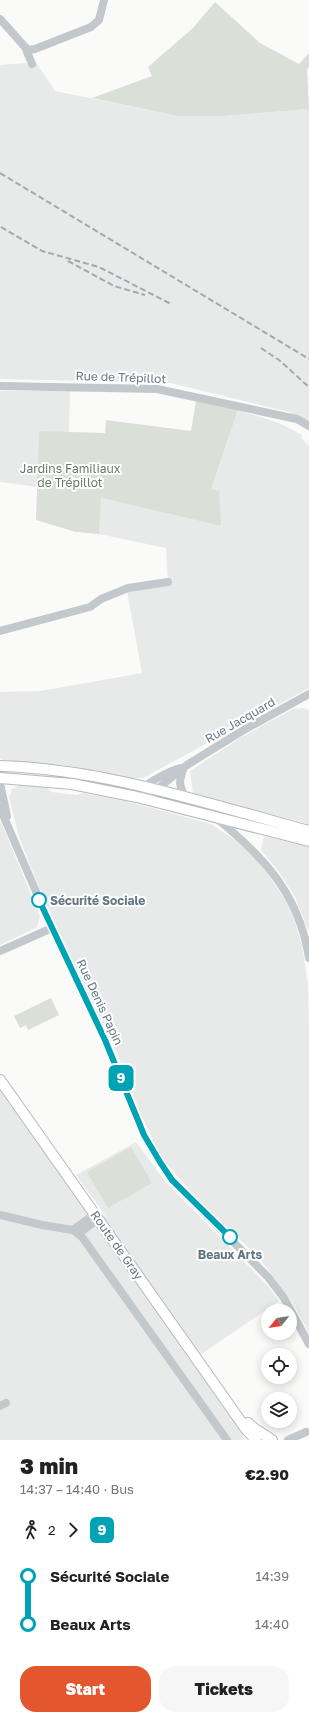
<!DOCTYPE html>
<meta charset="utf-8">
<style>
body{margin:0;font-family:"Golos Text",sans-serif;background:#f6f6f6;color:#222;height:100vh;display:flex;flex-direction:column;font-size:15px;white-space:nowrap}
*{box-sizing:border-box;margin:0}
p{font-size:13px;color:#767676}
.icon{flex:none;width:22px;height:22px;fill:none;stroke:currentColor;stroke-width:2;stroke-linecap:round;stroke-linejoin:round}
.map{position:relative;height:1440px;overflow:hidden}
.details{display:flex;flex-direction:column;background:#fff;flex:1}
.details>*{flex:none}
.badge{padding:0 8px;border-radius:6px;font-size:14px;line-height:26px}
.needle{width:26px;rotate:240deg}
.controls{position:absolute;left:261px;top:1304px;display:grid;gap:8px}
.controls a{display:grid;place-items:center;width:36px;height:36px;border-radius:50%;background:#fff;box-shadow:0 2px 10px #0003;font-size:20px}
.map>.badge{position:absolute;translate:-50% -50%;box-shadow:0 0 0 2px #fff}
.legs{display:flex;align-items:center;gap:6px;height:44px;padding:0 20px;font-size:13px}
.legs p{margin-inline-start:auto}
.overview{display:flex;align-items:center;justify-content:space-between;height:68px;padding:0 20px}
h1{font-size:22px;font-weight:800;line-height:30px}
.cta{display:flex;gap:8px;margin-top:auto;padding:8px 20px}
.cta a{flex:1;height:46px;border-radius:16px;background:#e4572e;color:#fff;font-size:16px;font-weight:800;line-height:46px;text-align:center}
.cta a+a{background:#f6f6f6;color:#222}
ul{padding:0 20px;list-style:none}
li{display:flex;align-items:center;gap:14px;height:48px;font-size:15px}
li i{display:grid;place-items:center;width:6px;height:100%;margin:0 5px;background:currentColor}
li i::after{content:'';width:10px;height:10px;margin:-5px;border:3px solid;border-radius:50%;background:#fff}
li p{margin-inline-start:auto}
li:first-child i{background:linear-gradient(#0000 50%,currentColor 0)}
li:last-child i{background:linear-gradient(currentColor 50%,#0000 0)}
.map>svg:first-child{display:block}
.built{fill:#e8e9e9}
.green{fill:#dadfd7}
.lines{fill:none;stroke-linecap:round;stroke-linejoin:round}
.major-casing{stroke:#b5babe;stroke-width:12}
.minor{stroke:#c3c8cc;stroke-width:8}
.major{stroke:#fff;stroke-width:10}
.rail{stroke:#a2aab0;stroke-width:2;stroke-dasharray:6 3;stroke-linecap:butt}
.line-1-casing{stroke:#fff;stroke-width:9}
.line-1{stroke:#00a3b4;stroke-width:6}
.stop-1-dot{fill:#fff;stroke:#00a3b4;stroke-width:2}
.labels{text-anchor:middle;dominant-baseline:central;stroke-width:4;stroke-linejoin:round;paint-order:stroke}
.street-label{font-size:12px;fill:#657683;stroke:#fff}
.park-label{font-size:12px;fill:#687a64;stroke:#fff}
.stop-label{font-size:12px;font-weight:bold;fill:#657683;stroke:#fff;text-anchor:start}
</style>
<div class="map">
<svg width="309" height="1440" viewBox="0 0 309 1440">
<rect width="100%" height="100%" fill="#fafaf8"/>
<path class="built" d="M 36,62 L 55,91 L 178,116 L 224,116 L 309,109 L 309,421 L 289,412 L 171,383 L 0,379 L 0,65 L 26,63 L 28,65 Z
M 0,391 L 70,391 L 69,433 L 39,431 L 38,487 L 0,482 Z
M 238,410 L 279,423 L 302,435 L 301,438 L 309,446 L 309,688 L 143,778 L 132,778 L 62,765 L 3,760 L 0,758 L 0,692 L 41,691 L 142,673 L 127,591 L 168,585 L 166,548 L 99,534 L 101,498 L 221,526 L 211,489 Z
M 303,708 L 309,710 L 309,824 L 193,794 L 190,771 L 240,738 L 293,709 Z
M 20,785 L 46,787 L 52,792 L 76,795 L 83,793 L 126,801 L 211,824 L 235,840 L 252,855 L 270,877 L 285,900 L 294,919 L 302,945 L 308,985 L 309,1029 L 309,1333 L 293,1303 L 269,1271 L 258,1257 L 197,1199 L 160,1156 L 140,1112 L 118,1055 L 96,1010 L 95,1005 L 93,1004 L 61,936 L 39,887 L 19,837 L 9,797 L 12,789 Z
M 0,820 L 40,916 L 37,927 L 0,945 Z
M 264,836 L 309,847 L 309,932 L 295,897 L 279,872 L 261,850 Z
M 0,1091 L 237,1423 L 245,1440 L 0,1440 Z
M 136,1142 L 164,1180 L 269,1287 L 279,1301 L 200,1355 L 103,1217 L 105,1215 L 76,1175 Z"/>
<path class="green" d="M 215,2 L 260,43 L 299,64 L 309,53 L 309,68 L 307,69 L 309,109 L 224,116 L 178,116 L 92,98 L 152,76 L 148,67 L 193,28 Z
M 196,401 L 238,410 L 211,489 L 219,491 L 221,526 L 101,498 L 99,534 L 76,532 L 36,520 L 39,431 L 105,433 L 106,420 L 191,431 Z
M 51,998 L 59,1015 L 28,1030 L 26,1025 L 20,1028 L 14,1016 Z
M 131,1147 L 152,1183 L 108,1208 L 87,1172 Z"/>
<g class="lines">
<defs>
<path id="major" d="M 0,766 C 106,769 208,804 309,831
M 0,778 L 72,784 L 137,797 L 309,841
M 0,1080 L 246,1429 L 256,1440
M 248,1423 L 255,1429 L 272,1440"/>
</defs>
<use href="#major" class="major-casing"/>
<path class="minor" d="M 0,19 L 25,47 L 32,64
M 25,47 L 29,50 L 35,49 L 91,27 L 99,20 L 104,0
M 0,386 L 157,389 L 297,419 L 309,426
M 0,631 L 90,607 L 101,599 L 128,588 L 168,582
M 184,767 C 179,781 178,785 186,798
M 0,783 L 7,816
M 144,790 L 143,787 C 155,779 166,772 180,768
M 145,799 L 187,765 L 242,731 L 309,694
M 0,808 L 47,917 L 105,1040 L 144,1135 L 160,1162 L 172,1180 L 268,1277 L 284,1298 L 309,1344
M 216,818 C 264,857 299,894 309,958
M 0,951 L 52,928
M 0,1215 L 42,1225 L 73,1230 L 82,1237 L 227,1440
M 73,1230 L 95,1214
M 78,1234 L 94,1222
M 0,1406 L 6,1403
M 288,1440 L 306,1432"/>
<use href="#major" class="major"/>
<path class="rail" d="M 0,173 L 309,359
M 1,227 L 42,251 L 99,267 L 171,304
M 68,261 L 114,286 L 145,295
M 261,348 L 279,360 L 309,387"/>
</g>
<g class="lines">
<defs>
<path id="line-1" d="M 39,900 L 105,1040 L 144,1135 L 160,1162 L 172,1180 L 230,1237"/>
</defs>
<use href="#line-1" class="line-1-casing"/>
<use href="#line-1" class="line-1"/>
</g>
<g class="stop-1-dot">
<circle cx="39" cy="900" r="7"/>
<circle cx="230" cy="1237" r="7"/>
</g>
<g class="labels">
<g class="street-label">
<text transform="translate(121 377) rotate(2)">Rue de Trépillot</text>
<text transform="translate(240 720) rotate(-30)">Rue Jacquard</text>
<text transform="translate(100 1002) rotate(65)">Rue Denis Papin</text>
<text transform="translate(117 1245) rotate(55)">Route de Gray</text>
</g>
<g class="park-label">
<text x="70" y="468">Jardins Familiaux<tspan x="70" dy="14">de Trépillot</tspan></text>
</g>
<g class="stop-label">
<text x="50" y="900">Sécurité Sociale</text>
<text x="230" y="1254" text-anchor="middle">Beaux Arts</text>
</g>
</g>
</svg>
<div class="controls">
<a><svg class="needle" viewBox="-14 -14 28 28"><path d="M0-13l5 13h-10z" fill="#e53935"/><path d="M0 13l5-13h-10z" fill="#767676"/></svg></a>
<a><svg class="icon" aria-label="locate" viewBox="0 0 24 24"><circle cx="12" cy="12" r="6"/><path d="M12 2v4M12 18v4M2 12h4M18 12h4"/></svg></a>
<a><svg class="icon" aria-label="layers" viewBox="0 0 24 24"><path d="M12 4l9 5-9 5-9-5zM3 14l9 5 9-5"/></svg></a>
</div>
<b class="badge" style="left:121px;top:1078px;background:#00a3b4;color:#fff">9</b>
</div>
<section class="details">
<div class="overview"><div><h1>3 min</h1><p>14:37 – 14:40 · Bus</p></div><b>€2.90</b></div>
<div class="legs"><svg class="icon" aria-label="walk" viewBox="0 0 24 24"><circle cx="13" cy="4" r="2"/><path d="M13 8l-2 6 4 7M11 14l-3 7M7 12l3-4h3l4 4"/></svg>2<svg class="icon" aria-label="forward" viewBox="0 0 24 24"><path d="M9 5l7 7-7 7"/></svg><b class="badge" style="background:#00a3b4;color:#fff">9</b></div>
<ul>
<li><i style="color:#00a3b4"></i><b>Sécurité Sociale</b><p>14:39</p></li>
<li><i style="color:#00a3b4"></i><b>Beaux Arts</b><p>14:40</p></li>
</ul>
<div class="cta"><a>Start</a><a>Tickets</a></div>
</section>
